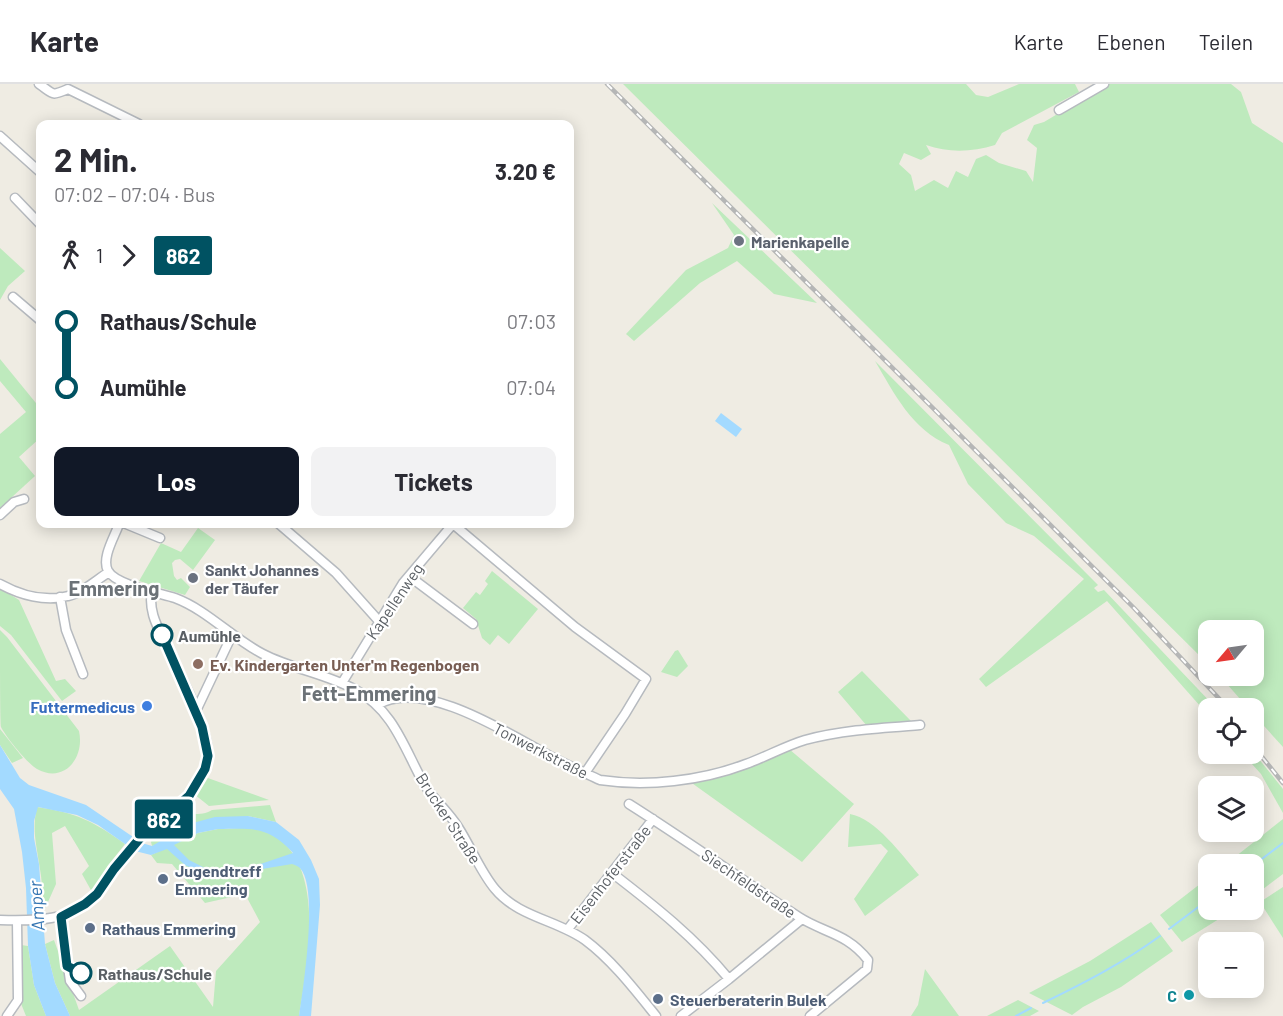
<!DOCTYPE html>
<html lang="de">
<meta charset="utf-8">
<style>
body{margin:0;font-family:Barlow,sans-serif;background:#f2f2f3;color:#2b2b33;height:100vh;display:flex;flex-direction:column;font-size:22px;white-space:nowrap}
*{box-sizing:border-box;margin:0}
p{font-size:20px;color:#7c7c81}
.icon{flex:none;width:33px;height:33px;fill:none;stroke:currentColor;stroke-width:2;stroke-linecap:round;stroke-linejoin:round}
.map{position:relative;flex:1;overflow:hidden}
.drawer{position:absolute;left:36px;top:36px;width:538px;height:408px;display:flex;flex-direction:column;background:#fff;border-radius:12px;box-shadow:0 3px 15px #0003}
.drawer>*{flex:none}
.badge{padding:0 12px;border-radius:4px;font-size:21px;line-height:39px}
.needle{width:39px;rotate:241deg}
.buttons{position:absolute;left:1198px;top:536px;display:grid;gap:12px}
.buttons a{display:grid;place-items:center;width:66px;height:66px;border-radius:12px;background:#fff;box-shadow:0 3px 15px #0003;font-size:30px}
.map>.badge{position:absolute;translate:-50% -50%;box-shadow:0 0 0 3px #fff}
.legs{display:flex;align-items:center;gap:9px;height:66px;padding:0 18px;font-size:20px}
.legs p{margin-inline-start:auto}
.overview{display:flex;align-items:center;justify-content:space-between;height:102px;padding:0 18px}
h1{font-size:33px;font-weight:700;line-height:45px}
.primary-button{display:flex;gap:12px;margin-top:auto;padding:12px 18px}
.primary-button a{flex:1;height:69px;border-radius:12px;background:#111827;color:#fff;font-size:24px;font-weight:700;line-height:69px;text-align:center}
.primary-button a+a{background:#f2f2f3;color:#2b2b33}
ul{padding:0 18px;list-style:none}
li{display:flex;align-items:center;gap:21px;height:66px;font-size:22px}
li i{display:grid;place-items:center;width:9px;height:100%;margin:0 8px;background:currentColor}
li i::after{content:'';width:15px;height:15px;margin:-8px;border:4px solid;border-radius:50%;background:#fff}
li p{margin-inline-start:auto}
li:first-child i{background:linear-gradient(#0000 50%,currentColor 0)}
li:last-child i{background:linear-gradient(currentColor 50%,#0000 0)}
header{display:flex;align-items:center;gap:36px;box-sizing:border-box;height:84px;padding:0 30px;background:#fff;border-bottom:2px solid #e1e1e2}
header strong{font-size:28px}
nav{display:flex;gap:33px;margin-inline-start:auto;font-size:21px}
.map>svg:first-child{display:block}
.green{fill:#beeabd}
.water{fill:#a3daff;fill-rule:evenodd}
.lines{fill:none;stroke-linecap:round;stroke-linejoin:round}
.stream{stroke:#a3daff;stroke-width:2}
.minor-casing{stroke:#b6babf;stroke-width:11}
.minor{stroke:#fff;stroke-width:8}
.rail-casing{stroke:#b5b6b6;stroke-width:4.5}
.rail{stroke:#fff;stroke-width:2;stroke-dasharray:7;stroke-linecap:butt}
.line-1-casing{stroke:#fff;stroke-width:14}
.line-1{stroke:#005262;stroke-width:9}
.worship-dot{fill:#6b7280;stroke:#fff;stroke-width:2}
.stop-1-dot{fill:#fff;stroke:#005262;stroke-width:3}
.education-dot{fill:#8d6e63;stroke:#fff;stroke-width:2}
.shop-dot{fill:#3f7fe0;stroke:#fff;stroke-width:2}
.service-dot{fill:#5c6f8a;stroke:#fff;stroke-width:2}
.culture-dot{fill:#0f9aa8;stroke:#fff;stroke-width:2}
.labels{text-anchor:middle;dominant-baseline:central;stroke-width:4.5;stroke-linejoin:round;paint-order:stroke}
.worship-label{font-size:16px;font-weight:bold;fill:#5b616d;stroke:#fff;text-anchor:start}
.street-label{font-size:16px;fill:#5b6065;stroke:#fff}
.stop-label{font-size:16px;font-weight:bold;fill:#5b6065;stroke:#fff;text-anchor:start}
.education-label{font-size:16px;font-weight:bold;fill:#785e54;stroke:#fff;text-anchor:start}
.shop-label{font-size:16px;font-weight:bold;fill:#366cbe;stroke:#fff;text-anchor:end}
.service-label{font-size:16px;font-weight:bold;fill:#4e5e75;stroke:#fff;text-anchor:start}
.culture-label{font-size:16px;font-weight:bold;fill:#0d838f;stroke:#fff;text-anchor:end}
.water-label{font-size:18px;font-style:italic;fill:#3475b2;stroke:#fff}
.quarter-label{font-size:20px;font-weight:bold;fill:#6c7277;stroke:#fff}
</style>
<header>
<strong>Karte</strong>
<nav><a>Karte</a><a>Ebenen</a><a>Teilen</a></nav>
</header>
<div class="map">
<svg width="1283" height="932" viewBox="0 0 1283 932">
<rect width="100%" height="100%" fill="#efece3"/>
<path class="green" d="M 623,0 L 966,0 L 976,11 L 988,13 L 1019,0 L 1075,0 L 1079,8 L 1002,49 L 995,61 C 972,68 949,69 926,61 L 931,70 L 921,76 L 904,69 L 899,80 L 911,91 L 915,107 L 934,96 L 948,104 L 956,87 L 968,93 L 976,75 L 986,71 L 999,79 L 1026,87 L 1033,98 L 1037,64 L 1027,56 L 1034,41 L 1044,38 L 1108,0 L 1231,0 L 1241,8 L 1252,39 L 1283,59 L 1283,663 L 1254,631 L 1254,624 L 1248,624 L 1219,591 L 1254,591 L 1254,546 L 1209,546 L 1209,581 Z
M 712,119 L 817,219 L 774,210 L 737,177 L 700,199 L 634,257 L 626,250 L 686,186 L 728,164 L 734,151 Z
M 0,164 L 25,187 L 8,202 L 0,216 Z
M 0,275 L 40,324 L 40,354 L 19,373 L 35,392 L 0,424 L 0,350 L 26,328 L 0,297 Z
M 875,277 L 1098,501 L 1094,504 L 1098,508 L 1104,506 L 1216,624 L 1209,624 L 1209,632 L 1107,517 L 986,603 L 979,595 L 1084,495 L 1034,452 L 1006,439 L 968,400 L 949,361 C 912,346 894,309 875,277 Z
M 198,444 L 215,456 L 193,486 L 180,475 L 175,476 L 172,479 L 174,492 L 177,496 L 181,494 L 190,503 L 185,511 L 139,497 L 161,459 L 181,468 Z
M 492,487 L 538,525 L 509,560 L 498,551 L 490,561 L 482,554 L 476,535 L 463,524 L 476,508 L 480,511 L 488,500 L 485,497 Z
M 0,504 L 19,516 L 56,597 L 65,595 L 76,607 L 62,617 L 11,551 L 0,542 Z
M 0,546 L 7,553 L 79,647 C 85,674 64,700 37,685 C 27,679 6,653 1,643 C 0,634 0,561 0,546 Z
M 678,566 L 688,582 L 677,593 L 661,588 L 675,567 Z
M 862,587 L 911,637 L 867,642 L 838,608 Z
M 0,645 L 23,674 L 12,679 L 0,661 Z
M 789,665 L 854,720 L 802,778 L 689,697 Z
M 1242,669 L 1254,669 L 1283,705 L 1283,729 L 1261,690 Z
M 205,693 L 269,716 L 209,722 L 194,710 Z
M 270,721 L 276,738 L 248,732 L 152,762 L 151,758 C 163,735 166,730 193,730 C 200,730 206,730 212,726 Z
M 37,723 C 77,729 93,737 125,760 L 110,779 L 92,808 L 82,790 L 89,782 L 65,742 L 52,749 L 56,800 L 44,827 C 43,811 42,795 39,779 C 36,759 32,744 37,723 Z
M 850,730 C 875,734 903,772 919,791 L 865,832 L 854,815 L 888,767 L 881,760 L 848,763 Z
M 1283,735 L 1283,790 L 1254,812 L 1254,780 L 1226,780 Z
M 218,745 C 230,745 248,742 259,745 C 330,766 308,879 299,932 L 70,932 L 55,899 L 45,860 L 54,856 L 79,926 L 170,862 L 213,923 L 216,887 L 260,838 L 245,810 L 205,819 L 172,780 L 157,779 L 151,771 L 198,749 Z
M 1209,793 L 1209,825 L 1235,825 L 1182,858 L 1160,831 Z
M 1283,803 L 1283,854 L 1260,818 Z
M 1151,838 L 1173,867 L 1121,903 L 1083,923 L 1072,931 L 1029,909 L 1090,877 Z
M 21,861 L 28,862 L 34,901 L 46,932 L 26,932 L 20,917 Z
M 925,885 L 959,932 L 911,932 L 918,921 Z
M 1018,916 L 1039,927 L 1030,932 L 987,932 Z"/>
<path class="water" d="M 721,329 L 742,345 L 736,353 L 715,337 Z
M 0,661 L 20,694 L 29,701 L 86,721 L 142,759 L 152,762 L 189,740 L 215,733 L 248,732 L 276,738 L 299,756 L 311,776 L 319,795 L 320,821 L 311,932 L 299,932 C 303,905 319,804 300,784 C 298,782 295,781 292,780 L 256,786 L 241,793 L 213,794 L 185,781 L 167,765 L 151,771 L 135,767 L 98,741 L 77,731 L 38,723 L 34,737 L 34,754 L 39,780 L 45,860 L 55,899 L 70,932 L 46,932 L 34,901 L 28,862 L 26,804 L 22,768 L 14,725 L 0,705 ZM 218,745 C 252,745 268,741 293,769 L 234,789 L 215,789 L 189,776 L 174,761 L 198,749 Z"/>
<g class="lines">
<path class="stream" d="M 1254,781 L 1283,759
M 1169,845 L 1209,815
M 1043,919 C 1084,899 1123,879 1160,852
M 1016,932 L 1031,924"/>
<defs>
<path id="minor" d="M 39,0 C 55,11 51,12 68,5 L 139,40
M 1059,26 L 1104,0
M 0,52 L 40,88
M 15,114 L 40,140
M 13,213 L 40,236
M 0,431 L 14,418 L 24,415
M 119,440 C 115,452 101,474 108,487 C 116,501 159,509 175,514 C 207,526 232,554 263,570 C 292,585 327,590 356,606 C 394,627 404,664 424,700 C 433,715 448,727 458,743 C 471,763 480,787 495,805 C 518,833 557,836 585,856 C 612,876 635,906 656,932
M 126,440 L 160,454
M 279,440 L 336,489 L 378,536
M 453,440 L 575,543 L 646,595 L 625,630 L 585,689
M 409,492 L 473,540
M 0,500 C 20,511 45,518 68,512 C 83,509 96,496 109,488
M 60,513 L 66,546 L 83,590
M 342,599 L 403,499 L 453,440
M 377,621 C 422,593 509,650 550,672 C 567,681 583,688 600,696 C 647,703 701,697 746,680 C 766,673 785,662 805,656 C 843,646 881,644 920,641
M 196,627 L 232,551
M 629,720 C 686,756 742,796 799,833 C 824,849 847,849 868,876 L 867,885 L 810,932
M 612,789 C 655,822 694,853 729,895
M 61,833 L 70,897 L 81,912
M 0,836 C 35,837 72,838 97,809 C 108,797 116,782 127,769 C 150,742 183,726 200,695 C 205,687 209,678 208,669 C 207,641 178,586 165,559 C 157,542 148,526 152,507
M 568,845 L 653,735
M 7,932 L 18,916 L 17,837
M 681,932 L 729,895 L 802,835"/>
</defs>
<use href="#minor" class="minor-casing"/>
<use href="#minor" class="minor"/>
<defs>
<path id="rail" d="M 607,0 L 1134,524 L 1228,624
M 1254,663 L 1283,699"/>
</defs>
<use href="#rail" class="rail-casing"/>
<use href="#rail" class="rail"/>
</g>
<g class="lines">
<defs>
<path id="line-1" d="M 81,889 L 67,882 L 61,833 L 85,820 L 97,810 L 114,785 L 141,753 L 189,712 L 205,685 L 208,672 L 202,643 L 162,551"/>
</defs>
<use href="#line-1" class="line-1-casing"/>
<use href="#line-1" class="line-1"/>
</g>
<g class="worship-dot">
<circle cx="739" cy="157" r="6"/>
<circle cx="193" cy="494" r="6"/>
</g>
<g class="stop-1-dot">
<circle cx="162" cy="551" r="10"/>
<circle cx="81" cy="889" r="10"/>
</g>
<circle class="education-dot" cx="198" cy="580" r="6"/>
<circle class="shop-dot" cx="147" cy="622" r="6"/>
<g class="service-dot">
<circle cx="163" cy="795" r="6"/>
<circle cx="90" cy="844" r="6"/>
<circle cx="658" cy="915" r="6"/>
</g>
<circle class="culture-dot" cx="1189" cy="911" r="6"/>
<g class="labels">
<g class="worship-label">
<text x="751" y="157">Marienkapelle</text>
<text x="205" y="485">Sankt Johannes<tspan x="205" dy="18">der Täufer</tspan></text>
</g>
<g class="street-label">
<text transform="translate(394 517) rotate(-56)">Kapellenweg</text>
<text transform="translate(541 666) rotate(27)">Tonwerkstraße</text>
<text transform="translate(449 734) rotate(57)">Brucker Straße</text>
<text transform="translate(610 790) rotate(-52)">Eisenhoferstraße</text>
<text transform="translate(749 799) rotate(34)">Siechfeldstraße</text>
</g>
<g class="stop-label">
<text x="178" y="551">Aumühle</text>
<text x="98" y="889">Rathaus/Schule</text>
</g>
<g class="education-label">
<text x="210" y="580">Ev. Kindergarten Unter'm Regenbogen</text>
</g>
<g class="shop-label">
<text x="135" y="622">Futtermedicus</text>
</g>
<g class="service-label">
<text x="175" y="786">Jugendtreff<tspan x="175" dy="18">Emmering</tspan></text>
<text x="102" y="844">Rathaus Emmering</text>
<text x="670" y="915">Steuerberaterin Bulek</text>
</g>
<g class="culture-label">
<text x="1177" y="911">C</text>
</g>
<g class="water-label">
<text transform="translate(36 822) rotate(-94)">Amper</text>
</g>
<g class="quarter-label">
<text x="114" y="504">Emmering</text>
<text x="369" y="609">Fett-Emmering</text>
</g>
</g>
</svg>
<div class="buttons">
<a><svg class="needle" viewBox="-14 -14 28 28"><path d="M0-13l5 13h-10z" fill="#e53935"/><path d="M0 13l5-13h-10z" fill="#7c7c81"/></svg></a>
<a><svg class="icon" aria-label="locate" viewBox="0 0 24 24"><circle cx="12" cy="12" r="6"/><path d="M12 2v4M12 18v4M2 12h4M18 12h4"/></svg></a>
<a><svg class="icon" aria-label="layers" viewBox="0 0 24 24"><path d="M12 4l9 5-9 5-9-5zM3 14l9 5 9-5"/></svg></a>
<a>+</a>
<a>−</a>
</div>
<b class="badge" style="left:164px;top:735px;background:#005262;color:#fff">862</b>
<section class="drawer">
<div class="overview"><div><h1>2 Min.</h1><p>07:02 – 07:04 · Bus</p></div><b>3.20 €</b></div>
<div class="legs"><svg class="icon" aria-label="walk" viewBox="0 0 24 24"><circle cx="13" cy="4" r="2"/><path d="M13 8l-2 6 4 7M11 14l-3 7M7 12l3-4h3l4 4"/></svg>1<svg class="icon" aria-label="forward" viewBox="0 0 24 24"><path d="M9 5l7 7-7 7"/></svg><b class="badge" style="background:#005262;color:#fff">862</b></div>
<ul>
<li><i style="color:#005262"></i><b>Rathaus/Schule</b><p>07:03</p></li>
<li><i style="color:#005262"></i><b>Aumühle</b><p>07:04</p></li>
</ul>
<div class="primary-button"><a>Los</a><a>Tickets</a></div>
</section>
</div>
